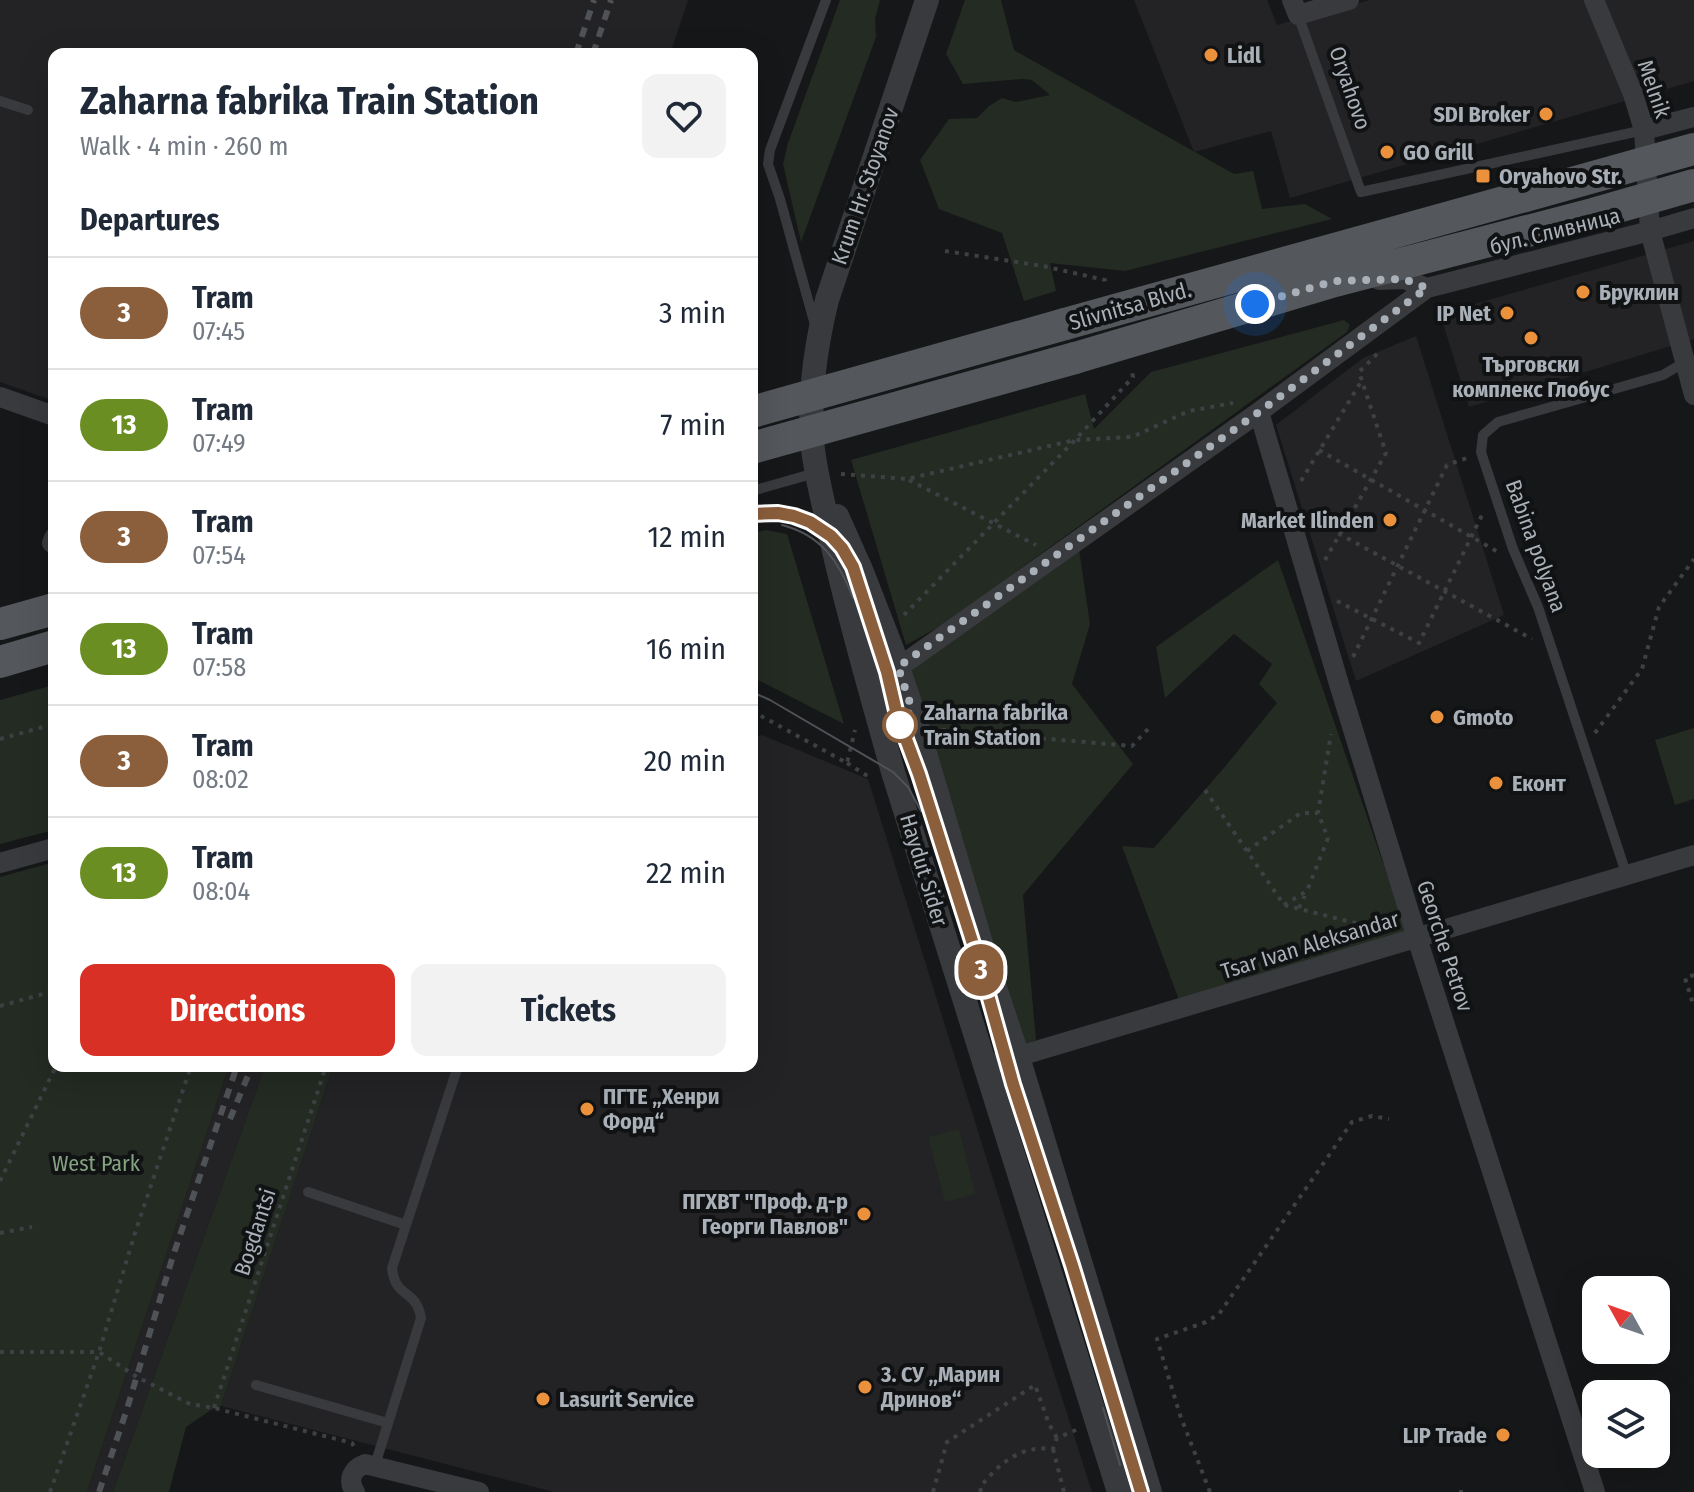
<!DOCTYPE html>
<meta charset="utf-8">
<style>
body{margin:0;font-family:"Fira Sans Condensed",sans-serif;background:#f2f2f3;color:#1f2937;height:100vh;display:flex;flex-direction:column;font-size:30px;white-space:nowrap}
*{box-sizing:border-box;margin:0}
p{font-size:26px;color:#747a83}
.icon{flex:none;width:44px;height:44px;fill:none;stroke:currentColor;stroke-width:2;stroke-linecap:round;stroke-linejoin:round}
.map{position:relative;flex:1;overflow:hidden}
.details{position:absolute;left:48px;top:48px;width:710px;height:1024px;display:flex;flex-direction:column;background:#fff;border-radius:16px;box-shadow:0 8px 32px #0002}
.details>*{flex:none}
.badge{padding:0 16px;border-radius:26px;font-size:28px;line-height:52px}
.needle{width:52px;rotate:310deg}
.controls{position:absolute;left:1582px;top:1276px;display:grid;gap:16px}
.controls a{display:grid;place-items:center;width:88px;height:88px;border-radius:16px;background:#fff;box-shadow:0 8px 32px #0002;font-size:40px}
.you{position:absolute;width:40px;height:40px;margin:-20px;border:6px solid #fff;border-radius:50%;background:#1a73e8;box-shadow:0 0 0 12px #1a73e833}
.map>.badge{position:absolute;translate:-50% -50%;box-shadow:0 0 0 4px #fff}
h2{padding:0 32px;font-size:30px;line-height:72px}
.round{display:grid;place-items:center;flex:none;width:84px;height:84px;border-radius:16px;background:#f2f2f3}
.overview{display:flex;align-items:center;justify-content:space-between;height:136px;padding:0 32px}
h1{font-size:38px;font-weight:700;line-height:60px}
.cta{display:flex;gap:16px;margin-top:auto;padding:16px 32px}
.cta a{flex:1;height:92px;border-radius:16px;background:#d93025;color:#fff;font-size:32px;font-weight:700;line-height:92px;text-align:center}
.cta a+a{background:#f2f2f3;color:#1f2937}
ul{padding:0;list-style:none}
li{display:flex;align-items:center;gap:24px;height:112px;padding:0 32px;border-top:2px solid #e0e1e3}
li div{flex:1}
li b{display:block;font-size:30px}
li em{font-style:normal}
li .badge{min-width:88px;font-weight:700;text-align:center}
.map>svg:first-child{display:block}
.built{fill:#232325}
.green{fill:#232b23}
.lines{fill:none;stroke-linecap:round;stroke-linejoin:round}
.path{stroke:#3e4144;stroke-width:4;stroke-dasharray:4 6;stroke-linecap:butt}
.service{stroke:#383a3d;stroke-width:10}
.minor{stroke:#383a3d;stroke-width:20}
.tertiary{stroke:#383a3d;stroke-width:24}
.primary{stroke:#54575c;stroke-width:32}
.tram{stroke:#4f5256;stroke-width:2}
.rail{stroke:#4f5256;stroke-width:6;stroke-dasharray:10 8;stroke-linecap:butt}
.primary-bridge{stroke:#54575c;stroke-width:32}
.line-casing{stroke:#fff;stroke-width:18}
.line{stroke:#8b5e3c;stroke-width:12}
.walk{stroke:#a9b0b8;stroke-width:8;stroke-dasharray:0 14.4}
.poi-dot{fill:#eb903b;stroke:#111213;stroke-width:3}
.stop-dot{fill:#fff;stroke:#8b5e3c;stroke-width:4}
.labels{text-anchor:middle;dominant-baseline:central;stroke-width:8;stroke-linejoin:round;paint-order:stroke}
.poi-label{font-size:22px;font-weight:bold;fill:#a9b0b8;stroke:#111213;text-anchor:start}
.street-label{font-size:22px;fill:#a9b0b8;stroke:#111213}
.stop-label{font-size:22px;font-weight:bold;fill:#a9b0b8;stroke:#111213;text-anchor:start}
.park-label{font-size:22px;fill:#85a281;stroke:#111213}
</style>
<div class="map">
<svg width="1694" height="1492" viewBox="0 0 1694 1492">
<rect width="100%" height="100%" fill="#161718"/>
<path class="built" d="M 0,0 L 688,0 L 670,54 L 54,54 L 54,401 L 0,382 Z
M 1134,0 L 1267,0 L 1277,25 L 1370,0 L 1694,0 L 1694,81 L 1290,198 L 1271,131 L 1194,152 Z
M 1694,241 L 1694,339 L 1469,407 L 1440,314 Z
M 1416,336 L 1504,615 L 1356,681 L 1276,425 L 1363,358 Z
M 762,735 L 868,779 L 1032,1304 L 1092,1492 L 554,1492 L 221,1406 L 333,1066 L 752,1066 L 752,737 Z
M 229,1066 L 265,1066 L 113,1492 L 87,1492 Z"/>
<path class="green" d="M 840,0 L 880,0 L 875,19 L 876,37 L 801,242 L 783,164 L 788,143 Z
M 965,0 L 1001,0 L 1014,50 L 1234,174 L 1253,171 L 1262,209 L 1305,204 L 1332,219 L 1125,271 L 1050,263 L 1056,291 L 1024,301 L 1002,233 L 939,209 L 920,160 L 949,119 L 977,118 L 989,106 L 1002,98 L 1016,102 L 1050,95 L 1032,80 L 1022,79 L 963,84 L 946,54 Z
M 1344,320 L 1350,325 L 1347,332 L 944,624 L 906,645 L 851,460 L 1085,394 L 1094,429 L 1151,372 Z
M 766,530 L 787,534 L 844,724 L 752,677 L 752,533 Z
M 1079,549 L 1090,624 L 1072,684 L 1133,764 L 1023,895 L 1036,1040 L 1022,1046 L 906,672 Z
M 1278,560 L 1407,932 L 1179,1000 L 1122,846 L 1154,848 L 1223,769 L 1277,703 L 1259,684 L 1272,664 L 1234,634 L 1165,698 L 1156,647 Z
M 54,685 L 54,830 L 0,844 L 0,700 Z
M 1694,728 L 1694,799 L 1675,805 L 1655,740 Z
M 54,862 L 54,1066 L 229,1066 L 87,1492 L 0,1492 L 0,877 Z
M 265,1066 L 333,1066 L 221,1406 L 211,1410 L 186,1427 L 169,1492 L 113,1492 Z
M 959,1129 L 975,1194 L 945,1202 L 928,1137 Z"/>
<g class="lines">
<path class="path" d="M 945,251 L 1043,266 L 1105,280 L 1107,286
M 1319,450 L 1498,552
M 841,474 L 907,479 L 1075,440 L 1132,437 L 1189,411 L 1233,403
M 909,480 L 1036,545
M 1301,481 L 1362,380
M 1312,519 L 1532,639
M 1325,560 L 1386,453 L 1359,372 L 1378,353
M 1337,601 L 1419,643 L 1484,511
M 904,615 L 1075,440 L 1133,377 L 1131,368
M 1353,657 L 1447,465 L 1467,458
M 752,711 L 847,763 L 855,730
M 942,730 L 1132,746 L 1148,729
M 1595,733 L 1642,669 L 1659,607 L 1694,559
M 0,739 L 54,724
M 847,763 L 869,777
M 1205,790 L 1284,905 L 1375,928
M 1247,851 L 1301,813 L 1318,813
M 1284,905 L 1307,891 L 1328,838 L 1318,813 L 1331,734
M 1299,908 L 1306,893
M 1694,975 L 1685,978 L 1694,1007
M 0,1006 L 54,991
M 0,1181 L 56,1066
M 0,1233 L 32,1227
M 0,1352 L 99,1352 L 137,1377 L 190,1404 L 214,1408 L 352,1443 L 355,1448
M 214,1408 L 326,1066
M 1053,1449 L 1064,1492
M 50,1492 L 99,1352 L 135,1233 L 191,1066
M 933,1492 L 947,1442 L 1035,1385 L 1049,1424 L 1057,1438
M 981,1492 L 980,1487 C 1000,1463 1020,1445 1053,1449 L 1057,1438 L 1076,1430
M 1210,1492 L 1180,1415 L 1157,1339 L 1206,1322 L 1219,1314 L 1352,1122 L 1372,1116 L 1389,1119
M 1459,1492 L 1463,1492"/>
<path class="service" d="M 1298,15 L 1361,192 L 1644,130
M 0,101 L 28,110
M 815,325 L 780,199 L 768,164 L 770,150 L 826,0
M 752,491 L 815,473
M 1627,876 L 1538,607 L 1513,549 L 1481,452 L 1483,435 L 1498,422 L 1663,375 L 1685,362
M 308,1192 L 406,1225
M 256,1385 L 388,1423
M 375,1465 L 421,1318 C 416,1288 395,1299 392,1268 L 458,1066"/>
<path class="minor" d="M 1292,0 L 1298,15 L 1349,0
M 1594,0 L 1633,94 L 1644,130 L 1650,231 L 1694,395
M 1644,130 L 1694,117
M 1379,280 L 1404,279 L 1427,288 L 1650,231 L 1694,218
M 0,397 L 54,416
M 1259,412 L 1339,684 L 1417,938 L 1595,1492
M 54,538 L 52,543 L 54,543
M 866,680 L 898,667 L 912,658 L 1259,412 L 1427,288
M 0,863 L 54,848
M 986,1066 L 1694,855
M 355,1492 C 347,1480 352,1469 365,1464 L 479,1492"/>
<path class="tertiary" d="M 927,0 L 827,300 C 816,345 809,392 812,439 C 814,469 823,500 829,529 C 847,612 871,692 893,772 L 1119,1492
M 837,516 L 862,572 L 892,649 L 912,709 L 986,960 L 1018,1057 L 1150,1492"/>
<path class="primary" d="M 1065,324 L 1694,149
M 1075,358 L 1335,281 L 1593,214 L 1694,185
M 0,624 L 54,609
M 0,662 L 54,646"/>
<path class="tram" d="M 752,514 L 778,513 L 794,516 L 810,522 L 831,536 L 842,548 L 853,567 L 887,672 L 897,715 L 919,774 L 980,966 L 1013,1084 L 1072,1265 L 1141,1492
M 782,525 C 821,535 839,561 853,598
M 752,692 L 770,700 L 893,772 L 908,787 L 921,811
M 1103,1408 L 1120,1465"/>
<path class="rail" d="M 576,54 L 594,0
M 593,54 L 611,0
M 230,1119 L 252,1066
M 99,1492 L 127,1409 L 172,1259 L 237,1066"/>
<path class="primary-bridge" d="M 752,412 L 1065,324
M 752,448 L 1075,358"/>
</g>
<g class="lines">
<defs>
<path id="line" d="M 752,514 L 778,513 L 794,516 L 810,522 L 831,536 L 842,548 L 853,567 L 887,672 L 897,715 L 919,774 L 980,966 L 1013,1084 L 1072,1265 L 1141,1492"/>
</defs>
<use href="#line" class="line-casing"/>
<use href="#line" class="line"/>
<path class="walk" d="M 900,725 L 912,709 L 898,667 L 1259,412 L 1427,288 L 1404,279 L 1335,281 L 1255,304"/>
</g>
<g class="poi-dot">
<circle cx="1211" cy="55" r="8"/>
<circle cx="1546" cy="114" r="8"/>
<circle cx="1387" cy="152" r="8"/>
<rect x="1475" y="168" width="16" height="16" rx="4"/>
<circle cx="1583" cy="292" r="8"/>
<circle cx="1507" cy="313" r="8"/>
<circle cx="1531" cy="338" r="8"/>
<circle cx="1390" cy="520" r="8"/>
<circle cx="1437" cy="717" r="8"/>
<circle cx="1496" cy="783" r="8"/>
<circle cx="587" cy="1109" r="8"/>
<circle cx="864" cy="1214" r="8"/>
<circle cx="865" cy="1387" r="8"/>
<circle cx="543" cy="1399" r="8"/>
<circle cx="1503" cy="1435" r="8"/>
</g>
<circle class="stop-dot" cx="900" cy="725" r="16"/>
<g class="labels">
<g class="poi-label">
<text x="1227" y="55">Lidl</text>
<text x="1530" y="114" text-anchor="end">SDI Broker</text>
<text x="1403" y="152">GO Grill</text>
<text x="1499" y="176">Oryahovo Str.</text>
<text x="1599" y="292">Бруклин</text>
<text x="1491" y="313" text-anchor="end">IP Net</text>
<text x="1531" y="364" text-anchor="middle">Търговски<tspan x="1531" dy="25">комплекс Глобус</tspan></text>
<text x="1374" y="520" text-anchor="end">Market Ilinden</text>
<text x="1453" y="717">Gmoto</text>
<text x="1512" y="783">Еконт</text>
<text x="603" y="1096">ПГТЕ „Хенри<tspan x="603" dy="25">Форд“</tspan></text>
<text x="848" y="1201" text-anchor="end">ПГХВТ "Проф. д-р<tspan x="848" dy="25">Георги Павлов"</tspan></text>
<text x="881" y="1374">3. СУ „Марин<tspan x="881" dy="25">Дринов“</tspan></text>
<text x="559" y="1399">Lasurit Service</text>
<text x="1487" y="1435" text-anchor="end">LIP Trade</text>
</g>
<g class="street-label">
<text transform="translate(1350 88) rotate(71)">Oryahovo</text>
<text transform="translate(1654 89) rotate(71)">Melnik</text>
<text transform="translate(865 186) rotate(-71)">Krum Hr. Stoyanov</text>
<text transform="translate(1555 231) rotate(-14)">бул. Сливница</text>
<text transform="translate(1130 306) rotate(-16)">Slivnitsa Blvd.</text>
<text transform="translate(1536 546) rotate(70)">Babina polyana</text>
<text transform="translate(924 870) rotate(73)">Haydut Sider</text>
<text transform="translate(1310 945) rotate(-17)">Tsar Ivan Aleksandar</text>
<text transform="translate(1445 946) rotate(72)">Georche Petrov</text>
<text transform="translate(255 1232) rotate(-72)">Bogdantsi</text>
</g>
<g class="stop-label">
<text x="924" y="712">Zaharna fabrika<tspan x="924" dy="25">Train Station</tspan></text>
</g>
<g class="park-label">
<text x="96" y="1163">West Park</text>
</g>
</g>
</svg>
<div class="controls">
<a><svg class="needle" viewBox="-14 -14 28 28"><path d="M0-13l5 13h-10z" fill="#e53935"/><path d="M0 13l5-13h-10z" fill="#747a83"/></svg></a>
<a><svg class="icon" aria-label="layers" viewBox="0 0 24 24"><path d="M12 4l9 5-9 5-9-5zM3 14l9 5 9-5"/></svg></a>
</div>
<div class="you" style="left:1255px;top:304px"></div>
<b class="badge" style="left:981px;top:970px;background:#8b5e3c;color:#fff">3</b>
<section class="details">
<div class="overview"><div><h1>Zaharna fabrika Train Station</h1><p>Walk · 4 min · 260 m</p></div><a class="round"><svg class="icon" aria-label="heart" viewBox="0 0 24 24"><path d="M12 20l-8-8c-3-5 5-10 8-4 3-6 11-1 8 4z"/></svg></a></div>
<h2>Departures</h2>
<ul>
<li><span class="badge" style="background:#8b5e3c;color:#fff">3</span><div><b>Tram</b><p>07:45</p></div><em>3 min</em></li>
<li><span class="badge" style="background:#6b8e23;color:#fff">13</span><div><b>Tram</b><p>07:49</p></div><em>7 min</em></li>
<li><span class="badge" style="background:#8b5e3c;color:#fff">3</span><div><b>Tram</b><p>07:54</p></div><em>12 min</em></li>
<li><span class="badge" style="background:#6b8e23;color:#fff">13</span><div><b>Tram</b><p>07:58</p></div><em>16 min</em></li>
<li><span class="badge" style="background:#8b5e3c;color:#fff">3</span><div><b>Tram</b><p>08:02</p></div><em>20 min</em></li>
<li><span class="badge" style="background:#6b8e23;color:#fff">13</span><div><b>Tram</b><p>08:04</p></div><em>22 min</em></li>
</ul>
<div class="cta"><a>Directions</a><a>Tickets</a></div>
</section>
</div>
